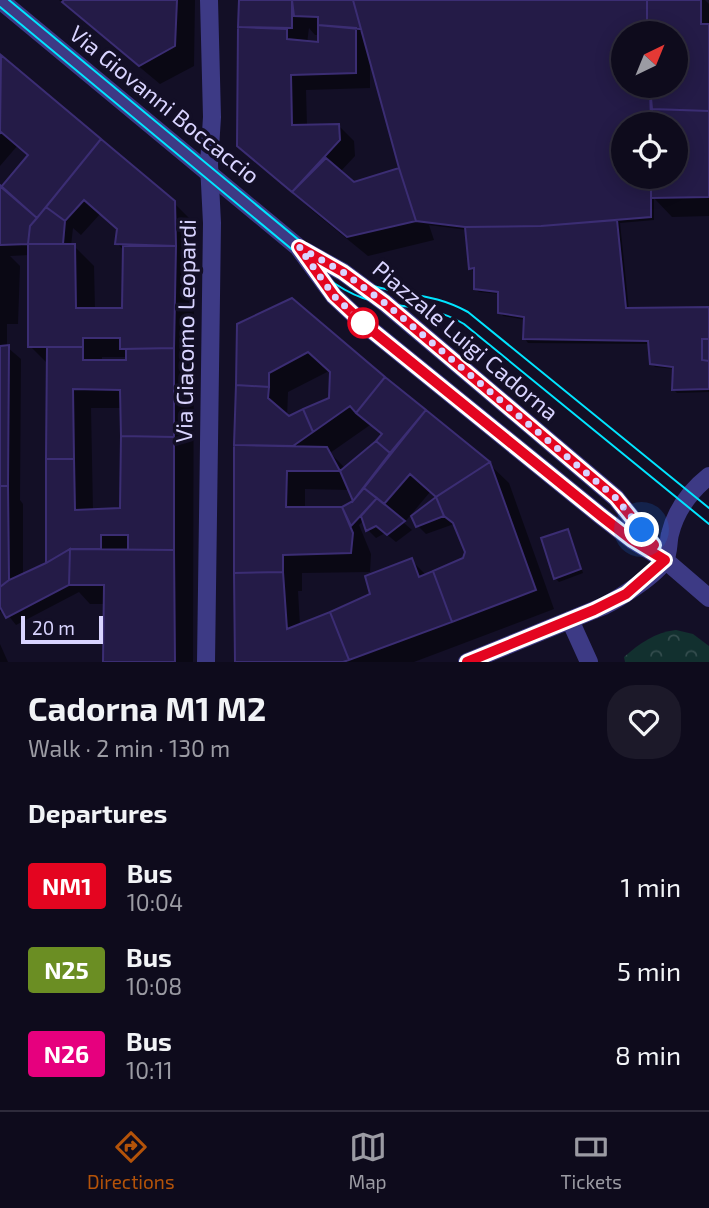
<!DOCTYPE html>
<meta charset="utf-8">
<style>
body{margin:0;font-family:"Exo 2",sans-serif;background:#1c1929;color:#f1f3f6;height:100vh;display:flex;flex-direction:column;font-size:26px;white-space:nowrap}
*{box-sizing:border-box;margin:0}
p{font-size:23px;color:#9b9ba3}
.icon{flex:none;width:38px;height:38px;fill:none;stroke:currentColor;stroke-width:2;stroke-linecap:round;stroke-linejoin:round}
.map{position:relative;height:662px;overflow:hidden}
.panel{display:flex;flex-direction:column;background:#0e0b1c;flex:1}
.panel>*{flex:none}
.badge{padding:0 14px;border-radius:5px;font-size:24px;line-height:46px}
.needle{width:46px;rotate:43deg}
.tools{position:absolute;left:611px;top:21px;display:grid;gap:14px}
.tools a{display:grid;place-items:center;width:77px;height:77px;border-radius:50%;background:#0e0b1c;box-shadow:0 4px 18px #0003,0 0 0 2px #2e2b3b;font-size:35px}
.scale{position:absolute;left:21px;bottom:18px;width:82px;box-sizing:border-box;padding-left:7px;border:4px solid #d9d4ff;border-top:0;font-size:19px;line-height:24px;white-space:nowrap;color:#d9d4ff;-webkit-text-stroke:5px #130f26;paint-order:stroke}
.you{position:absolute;width:35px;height:35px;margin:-18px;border:5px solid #fff;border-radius:50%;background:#1a73e8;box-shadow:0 0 0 10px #1a73e833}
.map>.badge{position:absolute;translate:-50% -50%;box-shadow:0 0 0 4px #fff}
h2{padding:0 28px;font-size:26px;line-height:63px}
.round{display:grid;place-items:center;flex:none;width:74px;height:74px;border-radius:28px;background:#1c1929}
.overview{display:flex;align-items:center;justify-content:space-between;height:119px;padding:0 28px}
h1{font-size:33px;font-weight:700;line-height:52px}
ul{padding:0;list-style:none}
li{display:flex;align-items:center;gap:21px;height:84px;padding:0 28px}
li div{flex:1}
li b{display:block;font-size:26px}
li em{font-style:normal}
li .badge{min-width:77px;font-weight:700;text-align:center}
.tab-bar{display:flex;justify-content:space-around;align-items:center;height:98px;border-top:2px solid #2e2b3b;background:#0e0b1c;font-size:19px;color:#9b9ba3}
.tab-bar a{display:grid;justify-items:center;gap:4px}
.tab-bar .selected{color:#b45309}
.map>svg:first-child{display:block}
.forest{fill:url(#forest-crowns)}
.shadow{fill:#0007;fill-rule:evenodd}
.building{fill:#241b47;stroke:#3b2d73;stroke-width:2}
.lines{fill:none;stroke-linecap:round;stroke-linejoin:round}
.minor{stroke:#3d3a85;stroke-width:18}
.tertiary{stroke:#3d3a85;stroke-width:18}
.tram{stroke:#00e5ff;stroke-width:2}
.line-casing{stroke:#fff;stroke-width:16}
.line{stroke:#e40520;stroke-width:10}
.walk{stroke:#d9d4ff;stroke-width:7;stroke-dasharray:0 12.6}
.stop-dot{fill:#fff;stroke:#e40520;stroke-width:3.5}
.labels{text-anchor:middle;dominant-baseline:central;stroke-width:7;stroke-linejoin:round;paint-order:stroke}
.street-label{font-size:23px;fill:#d9d4ff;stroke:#130f26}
</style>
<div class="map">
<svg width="709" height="662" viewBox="0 0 709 662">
<defs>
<pattern id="forest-crowns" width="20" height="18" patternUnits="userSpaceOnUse" patternTransform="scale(1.75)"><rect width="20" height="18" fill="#12302f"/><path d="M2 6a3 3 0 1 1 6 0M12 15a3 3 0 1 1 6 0" fill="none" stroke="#344d4e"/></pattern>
</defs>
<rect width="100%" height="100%" fill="#130f26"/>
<path class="forest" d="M 676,630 L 693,634 L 709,646 L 709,662 L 625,662 L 624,657 C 639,644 655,632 676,630 Z"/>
<path class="shadow" d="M 59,0 L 195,0 L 194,66 L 160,84 Z
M 241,0 L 705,0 L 709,4 L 709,216 L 672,217 L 654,198 L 654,220 L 620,223 L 629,310 L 709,308 L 709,392 L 677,393 L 674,390 L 675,369 L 655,367 L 651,363 L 650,344 L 528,343 L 525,339 L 526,320 L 503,316 L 500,312 L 500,294 L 479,292 L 475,289 L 474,272 L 470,268 L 467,230 L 429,225 L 434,240 L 368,256 L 314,212 L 239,145 ZM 309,28 L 315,35 L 320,35 L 320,44 L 307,43 ZM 623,33 L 676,33 L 676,86 L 623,86 ZM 370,60 L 401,170 L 354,184 L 340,172 L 355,156 L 354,141 L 339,126 L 307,126 L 306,90 L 370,88 ZM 623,124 L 676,124 L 676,177 L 623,177 Z
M 0,57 L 174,203 L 190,219 L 190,263 L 194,268 L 193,662 L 104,662 L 105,604 L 90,604 L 79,592 L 16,625 L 4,610 L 0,612 L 0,187 L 2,189 L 30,156 L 18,145 L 0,166 ZM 100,214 L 119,230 L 117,243 L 124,251 L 124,310 L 95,310 L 94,266 L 74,246 L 71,246 L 73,228 L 81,235 ZM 30,255 L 30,346 L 49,365 L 47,565 L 23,575 L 23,504 L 20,500 L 21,359 L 7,347 L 7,324 L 18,324 L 20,266 L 10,256 ZM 102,357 L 128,357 L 128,362 L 102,362 ZM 91,408 L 122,408 L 122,510 L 93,511 Z
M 291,300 L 488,463 L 509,483 L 554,609 L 414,662 L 236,662 L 239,325 ZM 329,371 L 332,373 L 331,399 L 287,418 L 288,392 ZM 370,425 L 383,435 L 346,469 L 330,453 ZM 305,489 L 350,490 L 355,502 L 342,509 L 305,508 ZM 430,492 L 437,498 L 418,526 L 426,534 L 454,524 L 466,551 L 465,559 L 426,575 L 411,560 L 372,595 L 300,626 L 298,591 L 302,591 L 302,573 L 370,572 L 371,554 L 359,525 L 364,520 L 368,530 L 376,538 L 385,533 L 396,542 L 412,530 L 404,523 Z
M 567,531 L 571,535 L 583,573 L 559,582 L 556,579 L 543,539 Z
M 0,644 L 8,662 L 0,662 Z"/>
<path class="building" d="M 64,0 L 177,0 L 175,46 L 139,66 L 62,2 Z
M 239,0 L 292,0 L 292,28 L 238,27 Z
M 292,0 L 353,0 L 361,29 L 318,25 L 318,17 L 294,16 Z
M 353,0 L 647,0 L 647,33 L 623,33 L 623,86 L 650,86 L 651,124 L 623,124 L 623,177 L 651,177 L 651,217 L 541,226 L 465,227 L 416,221 L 399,168 Z
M 647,0 L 701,0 L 701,24 L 709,24 L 709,111 L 652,109 L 650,86 L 676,86 L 676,33 L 647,33 Z
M 318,25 L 356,28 L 356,73 L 291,75 L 292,125 L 339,124 L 340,140 L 292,192 L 237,146 L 238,27 L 287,29 L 287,39 L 318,42 Z
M 1,55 L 101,139 L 37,218 L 1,187 L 28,155 L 1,132 L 0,133 Z
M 652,109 L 709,111 L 709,197 L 651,198 L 651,177 L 676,177 L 676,124 L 652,124 Z
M 101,139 L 175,201 L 176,246 L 115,244 L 117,229 L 84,200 L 65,221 L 46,207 Z
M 326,158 L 354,182 L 399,168 L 416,221 L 347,237 L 292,192 Z
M 0,185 L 37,218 L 30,226 L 28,244 L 0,245 Z
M 46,207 L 65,221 L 63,244 L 28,244 L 30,226 Z
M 617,220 L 626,308 L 709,307 L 709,339 L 702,339 L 702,360 L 709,361 L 709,389 L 672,390 L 673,367 L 650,364 L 648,341 L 523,339 L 524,317 L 498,313 L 498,292 L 474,289 L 474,268 L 469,269 L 465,227 L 541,226 Z
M 28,244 L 75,244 L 76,308 L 122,308 L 123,246 L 176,246 L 174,348 L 120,349 L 120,338 L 83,338 L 83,347 L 28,347 Z
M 292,298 L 385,377 L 356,413 L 350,406 L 313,432 L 303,409 L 329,398 L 330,372 L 308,352 L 269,373 L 269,387 L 236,385 L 237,324 Z
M 702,339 L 709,339 L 709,361 L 702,360 Z
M 9,345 L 8,486 L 0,486 L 0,346 Z
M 47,347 L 83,347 L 83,360 L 126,360 L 126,349 L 174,348 L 174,437 L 121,436 L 120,390 L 73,389 L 74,459 L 46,459 Z
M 385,377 L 426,410 L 390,453 L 376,441 L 382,434 L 356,413 Z
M 236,385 L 269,387 L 268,398 L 289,416 L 303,409 L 313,432 L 293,446 L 234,445 Z
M 426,410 L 490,462 L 436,497 L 410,474 L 384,504 L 364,488 Z
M 121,436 L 174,437 L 174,550 L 128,550 L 128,535 L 101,535 L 101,549 L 70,549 L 46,563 L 46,459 L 74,459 L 75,510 L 120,508 Z
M 376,441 L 390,453 L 353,501 L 340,471 Z
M 234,445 L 327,447 L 340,471 L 287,471 L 286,507 L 342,507 L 353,533 L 351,553 L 283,555 L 283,572 L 234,573 Z
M 490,462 L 536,590 L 452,622 L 433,571 L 463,558 L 465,552 L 453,523 L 444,516 L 436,497 Z
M 0,486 L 8,486 L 9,580 L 0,587 Z
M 364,488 L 377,498 L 351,526 L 342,507 L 353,501 Z
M 436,497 L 444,516 L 416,527 L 411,516 Z
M 377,498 L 405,521 L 387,535 L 376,526 L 366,531 L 361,516 Z
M 568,529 L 581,569 L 554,579 L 541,538 Z
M 70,549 L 69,585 L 6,618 L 0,607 L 0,587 L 9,580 L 46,563 Z
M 70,549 L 174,550 L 175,662 L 103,662 L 104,585 L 69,585 Z
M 412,558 L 419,577 L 433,571 L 452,622 L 349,660 L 330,612 L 370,594 L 365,576 Z
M 283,572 L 287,629 L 330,612 L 349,660 L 343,662 L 235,662 L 234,573 Z"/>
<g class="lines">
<path class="minor" d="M 570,620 L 589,662
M 206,662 L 212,223 L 209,164 L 212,117 L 209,0"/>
<path class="tertiary" d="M 0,0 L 298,247 L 334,296 L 364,324 L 601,516 L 632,540 L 665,560
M 305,251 L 343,272 L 385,303 L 616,498 L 665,560 L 709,598
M 467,662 L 604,606 C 620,598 656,575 665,560 C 669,554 668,541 670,534 C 676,510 690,491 709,476"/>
<path class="tram" d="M 9,0 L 323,260 C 340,272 357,282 377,287 C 411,296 435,294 468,312 L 709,508
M 0,7 L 324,276 C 336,285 348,293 363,298 C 400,310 427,302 464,324 L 709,524"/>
</g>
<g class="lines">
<defs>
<path id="line" d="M 467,662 L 594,610 L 626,594 L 665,560 L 632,540 L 601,516 L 364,324 L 334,296 L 299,247 L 343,272 L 385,303 L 616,498 L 654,545"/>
</defs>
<use href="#line" class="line-casing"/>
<use href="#line" class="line"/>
<path class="walk" d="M 363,323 L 334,296 L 299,247 L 343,272 L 385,303 L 616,498 L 642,530"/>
</g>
<circle class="stop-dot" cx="363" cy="323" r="14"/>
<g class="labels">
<g class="street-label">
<text transform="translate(165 104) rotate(39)">Via Giovanni Boccaccio</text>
<text transform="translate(185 331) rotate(-89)">Via Giacomo Leopardi</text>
<text transform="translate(466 340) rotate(40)">Piazzale Luigi Cadorna</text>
</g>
</g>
</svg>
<div class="tools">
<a><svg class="needle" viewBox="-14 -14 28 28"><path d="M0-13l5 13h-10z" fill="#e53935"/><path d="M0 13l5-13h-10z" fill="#9b9ba3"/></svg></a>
<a><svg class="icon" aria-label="locate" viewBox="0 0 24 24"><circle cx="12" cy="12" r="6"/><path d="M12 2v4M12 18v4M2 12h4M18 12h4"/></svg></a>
</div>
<div class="scale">20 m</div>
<div class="you" style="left:642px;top:530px"></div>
</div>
<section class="panel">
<div class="overview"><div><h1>Cadorna M1 M2</h1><p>Walk · 2 min · 130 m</p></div><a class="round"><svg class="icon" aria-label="heart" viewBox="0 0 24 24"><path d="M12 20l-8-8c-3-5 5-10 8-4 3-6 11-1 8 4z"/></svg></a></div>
<h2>Departures</h2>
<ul>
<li><span class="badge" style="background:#e40520;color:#fff">NM1</span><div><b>Bus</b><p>10:04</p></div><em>1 min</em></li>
<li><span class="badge" style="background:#6b8e23;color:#fff">N25</span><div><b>Bus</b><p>10:08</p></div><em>5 min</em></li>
<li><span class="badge" style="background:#e6007e;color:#fff">N26</span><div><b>Bus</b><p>10:11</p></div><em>8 min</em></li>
</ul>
</section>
<nav class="tab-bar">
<a class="selected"><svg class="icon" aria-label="directions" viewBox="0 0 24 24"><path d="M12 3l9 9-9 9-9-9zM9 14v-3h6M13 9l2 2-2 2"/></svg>Directions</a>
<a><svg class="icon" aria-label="map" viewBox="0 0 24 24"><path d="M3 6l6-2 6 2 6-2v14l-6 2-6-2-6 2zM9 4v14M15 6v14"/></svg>Map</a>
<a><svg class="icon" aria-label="tickets" viewBox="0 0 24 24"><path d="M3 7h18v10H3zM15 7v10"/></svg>Tickets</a>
</nav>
